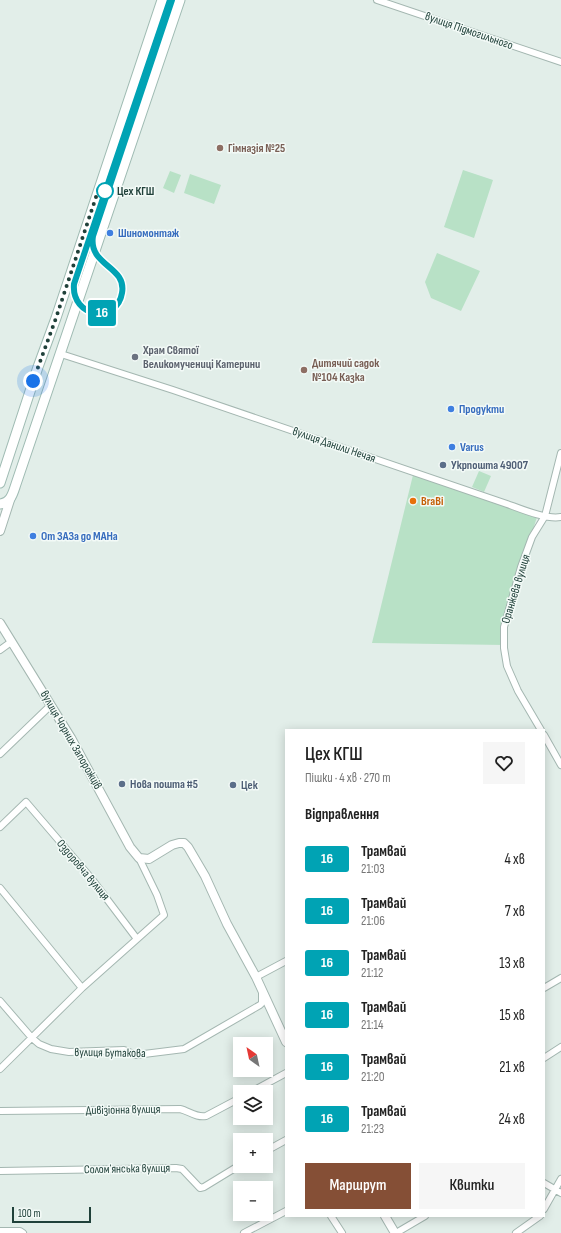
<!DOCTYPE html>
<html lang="uk">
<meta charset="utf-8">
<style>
body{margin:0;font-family:"Sofia Sans Condensed",sans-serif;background:#f6f6f6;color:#222;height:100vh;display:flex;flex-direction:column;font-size:15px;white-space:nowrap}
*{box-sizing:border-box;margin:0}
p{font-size:13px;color:#767676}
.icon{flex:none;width:22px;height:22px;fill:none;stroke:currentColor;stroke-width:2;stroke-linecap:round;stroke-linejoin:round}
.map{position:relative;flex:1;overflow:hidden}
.side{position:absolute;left:285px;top:729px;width:260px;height:488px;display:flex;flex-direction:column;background:#fff;border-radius:0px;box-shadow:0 2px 10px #0003}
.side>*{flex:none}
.badge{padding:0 8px;border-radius:3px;font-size:14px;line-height:26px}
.needle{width:26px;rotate:327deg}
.controls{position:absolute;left:233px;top:1037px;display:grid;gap:8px}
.controls a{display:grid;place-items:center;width:40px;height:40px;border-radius:0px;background:#fff;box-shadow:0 2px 10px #0003;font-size:20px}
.scale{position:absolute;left:12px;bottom:10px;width:79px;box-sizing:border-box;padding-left:4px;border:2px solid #20413a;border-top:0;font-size:11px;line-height:14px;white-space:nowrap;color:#20413a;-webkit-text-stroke:3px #f3faf7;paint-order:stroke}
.you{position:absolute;width:20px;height:20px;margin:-10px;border:3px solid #fff;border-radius:50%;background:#1a73e8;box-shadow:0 0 0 6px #1a73e833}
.map>.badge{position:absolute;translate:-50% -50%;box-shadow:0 0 0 2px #fff}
h2{padding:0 20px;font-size:15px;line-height:36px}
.round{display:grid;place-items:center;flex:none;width:42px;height:42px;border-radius:0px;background:#f6f6f6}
.headline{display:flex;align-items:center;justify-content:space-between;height:68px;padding:0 20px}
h1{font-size:19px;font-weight:600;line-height:30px}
.primary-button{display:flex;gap:8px;margin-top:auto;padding:8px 20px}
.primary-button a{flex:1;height:46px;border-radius:0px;background:#854f36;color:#fff;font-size:16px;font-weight:600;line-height:46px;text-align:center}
.primary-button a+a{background:#f6f6f6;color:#222}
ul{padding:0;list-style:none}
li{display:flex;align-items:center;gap:12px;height:52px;padding:0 20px}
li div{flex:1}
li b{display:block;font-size:15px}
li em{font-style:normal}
li .badge{min-width:44px;font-weight:700;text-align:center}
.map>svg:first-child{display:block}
.green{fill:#b8e1c6}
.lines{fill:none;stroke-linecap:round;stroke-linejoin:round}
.minor-casing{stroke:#a4b7b1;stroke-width:8}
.tertiary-casing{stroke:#a4b7b1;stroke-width:10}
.secondary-casing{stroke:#9fbbb3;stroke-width:11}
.minor{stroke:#fff;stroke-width:6}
.tertiary{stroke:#fff;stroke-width:8}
.secondary{stroke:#fff;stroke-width:9}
.tram{stroke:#5a7d75;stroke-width:1}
.line-casing{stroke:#fff;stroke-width:9}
.line{stroke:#00a3b4;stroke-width:6}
.walk{stroke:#20413a;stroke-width:4;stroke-dasharray:0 7.2}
.education-dot{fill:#8d6e63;stroke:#f3faf7;stroke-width:1.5}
.stop-dot{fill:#fff;stroke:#00a3b4;stroke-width:2}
.shop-dot{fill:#3f7fe0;stroke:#f3faf7;stroke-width:1.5}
.worship-dot{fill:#6b7280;stroke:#f3faf7;stroke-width:1.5}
.service-dot{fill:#5c6f8a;stroke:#f3faf7;stroke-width:1.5}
.food-dot{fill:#e8710a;stroke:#f3faf7;stroke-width:1.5}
.labels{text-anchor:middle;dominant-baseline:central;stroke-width:3;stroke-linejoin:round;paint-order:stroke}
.street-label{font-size:12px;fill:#20413a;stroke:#f3faf7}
.education-label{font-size:12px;font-weight:bold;fill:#785e54;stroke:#f3faf7;text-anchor:start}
.stop-label{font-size:12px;font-weight:bold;fill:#20413a;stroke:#f3faf7;text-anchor:start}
.shop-label{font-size:12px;font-weight:bold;fill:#366cbe;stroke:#f3faf7;text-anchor:start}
.worship-label{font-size:12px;font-weight:bold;fill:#5b616d;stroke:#f3faf7;text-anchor:start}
.service-label{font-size:12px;font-weight:bold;fill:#4e5e75;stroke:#f3faf7;text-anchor:start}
.food-label{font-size:12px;font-weight:bold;fill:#c56008;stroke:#f3faf7;text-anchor:start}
</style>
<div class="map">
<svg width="561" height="1233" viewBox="0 0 561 1233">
<rect width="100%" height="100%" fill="#e2eee9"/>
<path class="green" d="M 463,170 L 493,180 L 474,238 L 444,227 Z
M 170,171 L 181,175 L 174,193 L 163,188 Z
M 190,174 L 221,185 L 214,204 L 184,193 Z
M 437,253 L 480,271 L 461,311 L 431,298 L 425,282 Z
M 479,471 L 491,476 L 484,492 L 472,487 Z
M 413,475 L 537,517 L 507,611 L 504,645 L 372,643 Z"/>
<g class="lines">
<defs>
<path id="minor" d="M 377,0 L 561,62
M 61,354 L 173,390 L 507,504 C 521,509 547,520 561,517
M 0,650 L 11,642
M 541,730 L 518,691 L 507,666 L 504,648 L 504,627 L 521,567 L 532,537 L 545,516 L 561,453
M 544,735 L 561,765
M 0,754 L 51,705
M 0,827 L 26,802 L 91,878 L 137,939
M 0,888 L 82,988
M 256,977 L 286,961
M 544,988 L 561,978
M 0,1001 L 32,1038 L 39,1044 L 51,1049 L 69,1052 L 124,1050 L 136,1055 L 184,1049 L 260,1005 L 262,1003 L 262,993
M 544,1058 L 561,1047
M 0,1069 L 82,988 L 164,915 L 157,895 L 139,858
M 251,1092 L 286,1073
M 0,1111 L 180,1109 C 189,1111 196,1118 206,1116 L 240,1098
M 266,1151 L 286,1140
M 0,1171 L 176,1168 L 182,1169 L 200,1188 L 204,1187 L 240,1165
M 544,1183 L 561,1193
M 544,1209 L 561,1179
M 331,1216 L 342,1233
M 0,1231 L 20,1231 L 23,1233
M 244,1233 L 286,1211
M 396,1233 L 425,1216
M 516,1233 L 540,1216"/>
<path id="tertiary" d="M 0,531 L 11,497
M 0,623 L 71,738 L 130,847 L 139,858 L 149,859 L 172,845 L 179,843 L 184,843 L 188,847 L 205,876 L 227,924 L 256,977 L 286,1042
M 385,1216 L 395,1233"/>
<path id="secondary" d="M 0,483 L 38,367 L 56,318 L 162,0
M 0,504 C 11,503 13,493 16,484 L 180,0"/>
</defs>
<use href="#minor" class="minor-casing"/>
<use href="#tertiary" class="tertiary-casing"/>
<use href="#secondary" class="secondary-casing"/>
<use href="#minor" class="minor"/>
<use href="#tertiary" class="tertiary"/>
<use href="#secondary" class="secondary"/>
<path class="tram" d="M 170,0 L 74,284 C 70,318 117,324 122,293 C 126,266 88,266 93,236 L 172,0"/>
</g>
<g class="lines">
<defs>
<path id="line" d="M 170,0 L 74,284 C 71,318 117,324 122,293 C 127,266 88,266 93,236 L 172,0"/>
</defs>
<use href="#line" class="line-casing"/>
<use href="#line" class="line"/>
<path class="walk" d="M 33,381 L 56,318 L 100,185 L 105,191"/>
</g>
<g class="education-dot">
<circle cx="220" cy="148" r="4"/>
<circle cx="304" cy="370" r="4"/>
</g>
<circle class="stop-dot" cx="105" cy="191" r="8"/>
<g class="shop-dot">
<circle cx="110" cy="233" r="4"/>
<circle cx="451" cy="409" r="4"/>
<circle cx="452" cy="447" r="4"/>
<circle cx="33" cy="536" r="4"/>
</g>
<circle class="worship-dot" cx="135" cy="357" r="4"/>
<g class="service-dot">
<circle cx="443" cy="465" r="4"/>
<circle cx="122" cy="784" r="4"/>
<circle cx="233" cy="785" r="4"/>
</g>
<circle class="food-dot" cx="413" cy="501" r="4"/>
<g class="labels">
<g class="street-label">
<text transform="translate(469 31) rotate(19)">вулиця Підмогильного</text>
<text transform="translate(334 445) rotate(19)">вулиця Данили Нечая</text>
<text transform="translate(516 589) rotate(-73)">Оранжева вулиця</text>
<text transform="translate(71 740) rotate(60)">вулиця Чорних Запорожців</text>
<text transform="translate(83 870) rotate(50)">Оздоровча вулиця</text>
<text transform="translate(110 1053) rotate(1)">вулиця Бутакова</text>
<text transform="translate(123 1110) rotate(-1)">Дивізіонна вулиця</text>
<text transform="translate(127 1169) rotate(-1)">Соломʼянська вулиця</text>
</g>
<g class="education-label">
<text x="228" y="148">Гімназія №25</text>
<text x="312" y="363">Дитячий садок<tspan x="312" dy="14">№104 Казка</tspan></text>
</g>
<g class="stop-label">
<text x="117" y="191">Цех КГШ</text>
</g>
<g class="shop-label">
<text x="118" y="233">Шиномонтаж</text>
<text x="459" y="409">Продукти</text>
<text x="460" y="447">Varus</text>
<text x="41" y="536">От ЗАЗа до МАНа</text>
</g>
<g class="worship-label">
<text x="143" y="350">Храм Святої<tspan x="143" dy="14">Великомучениці Катерини</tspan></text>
</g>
<g class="service-label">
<text x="451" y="465">Укрпошта 49007</text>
<text x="130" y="784">Нова пошта #5</text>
<text x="241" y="785">Цек</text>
</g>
<g class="food-label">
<text x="421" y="501">BraBi</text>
</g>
</g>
</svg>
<div class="controls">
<a><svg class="needle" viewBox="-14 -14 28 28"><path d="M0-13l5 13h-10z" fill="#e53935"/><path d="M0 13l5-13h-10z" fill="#767676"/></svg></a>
<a><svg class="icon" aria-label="layers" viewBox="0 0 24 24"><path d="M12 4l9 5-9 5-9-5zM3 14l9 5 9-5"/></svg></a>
<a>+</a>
<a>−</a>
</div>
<div class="scale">100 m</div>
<div class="you" style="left:33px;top:381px"></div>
<b class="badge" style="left:102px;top:313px;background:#00a3b4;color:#fff">16</b>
<section class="side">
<div class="headline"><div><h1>Цех КГШ</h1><p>Пішки · 4 хв · 270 m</p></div><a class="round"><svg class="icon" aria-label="heart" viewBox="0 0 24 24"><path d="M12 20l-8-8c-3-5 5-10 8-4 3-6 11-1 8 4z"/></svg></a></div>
<h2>Відправлення</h2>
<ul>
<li><span class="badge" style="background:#00a3b4;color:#fff">16</span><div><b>Трамвай</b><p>21:03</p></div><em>4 хв</em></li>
<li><span class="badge" style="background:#00a3b4;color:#fff">16</span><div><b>Трамвай</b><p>21:06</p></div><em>7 хв</em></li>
<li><span class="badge" style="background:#00a3b4;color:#fff">16</span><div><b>Трамвай</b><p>21:12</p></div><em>13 хв</em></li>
<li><span class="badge" style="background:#00a3b4;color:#fff">16</span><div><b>Трамвай</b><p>21:14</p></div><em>15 хв</em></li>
<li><span class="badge" style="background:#00a3b4;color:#fff">16</span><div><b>Трамвай</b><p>21:20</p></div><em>21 хв</em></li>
<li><span class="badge" style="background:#00a3b4;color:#fff">16</span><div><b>Трамвай</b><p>21:23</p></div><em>24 хв</em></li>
</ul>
<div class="primary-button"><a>Маршрут</a><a>Квитки</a></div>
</section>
</div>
